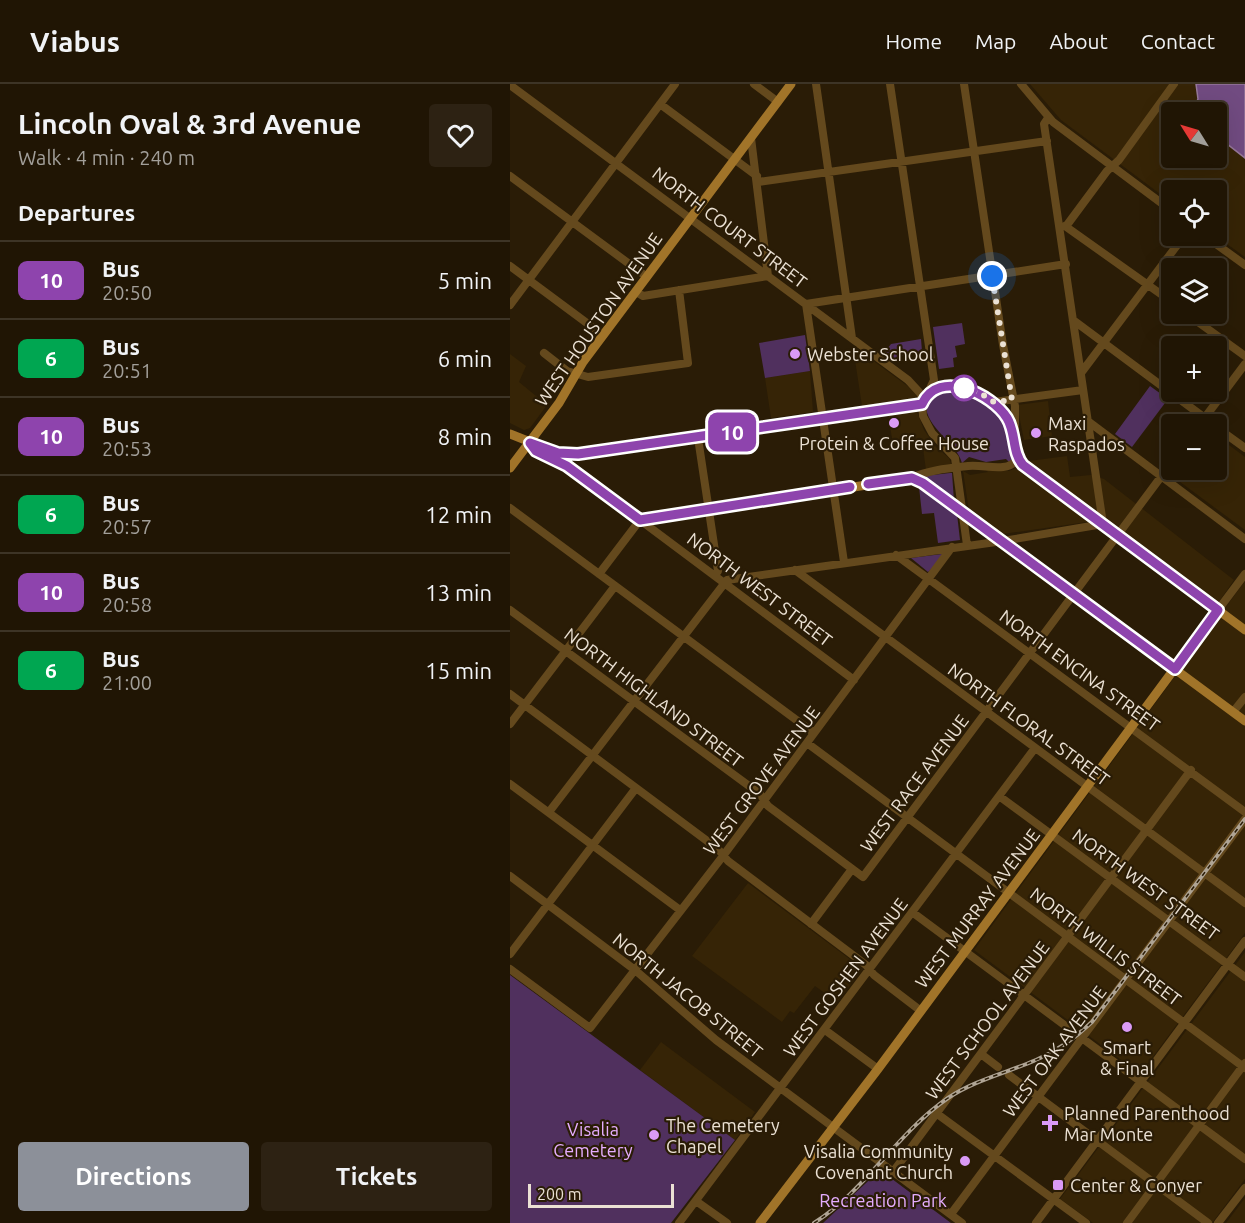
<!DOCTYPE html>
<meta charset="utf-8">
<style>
body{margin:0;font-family:Ubuntu,sans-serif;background:#2d2213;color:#f1f3f6;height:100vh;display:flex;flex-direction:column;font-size:22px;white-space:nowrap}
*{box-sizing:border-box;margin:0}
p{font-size:20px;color:#a29f9a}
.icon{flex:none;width:33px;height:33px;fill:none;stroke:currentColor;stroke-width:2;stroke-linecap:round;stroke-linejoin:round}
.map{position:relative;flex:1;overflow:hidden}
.side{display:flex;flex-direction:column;background:#201504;width:510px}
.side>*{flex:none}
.badge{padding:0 12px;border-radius:9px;font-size:21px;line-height:39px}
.needle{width:39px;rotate:307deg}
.tools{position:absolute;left:651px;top:18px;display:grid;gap:12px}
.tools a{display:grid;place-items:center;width:66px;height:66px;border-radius:6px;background:#201504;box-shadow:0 6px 24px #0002,0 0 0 2px #3d3426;font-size:30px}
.scale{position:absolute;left:18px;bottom:15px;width:146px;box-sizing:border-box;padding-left:6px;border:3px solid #ebe1d4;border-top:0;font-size:16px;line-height:21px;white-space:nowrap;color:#ebe1d4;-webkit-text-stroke:4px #2a1c06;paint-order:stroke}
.you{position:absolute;width:30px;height:30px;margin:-15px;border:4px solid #fff;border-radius:50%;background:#1a73e8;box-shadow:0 0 0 9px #1a73e833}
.map>.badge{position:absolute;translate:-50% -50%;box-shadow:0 0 0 3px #fff}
h2{padding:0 18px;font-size:22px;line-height:54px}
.round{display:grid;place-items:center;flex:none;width:63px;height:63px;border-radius:6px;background:#2d2213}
.head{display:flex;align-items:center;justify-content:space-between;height:102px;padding:0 18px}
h1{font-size:28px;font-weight:700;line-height:45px}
.action{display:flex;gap:12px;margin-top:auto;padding:12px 18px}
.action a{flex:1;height:69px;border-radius:6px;background:#8c9099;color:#fff;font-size:24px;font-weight:700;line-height:69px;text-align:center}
.action a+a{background:#2d2213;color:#f1f3f6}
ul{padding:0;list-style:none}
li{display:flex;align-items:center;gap:18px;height:78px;padding:0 18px;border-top:2px solid #3d3426}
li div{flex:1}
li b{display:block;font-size:22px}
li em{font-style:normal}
li .badge{min-width:66px;font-weight:700;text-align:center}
header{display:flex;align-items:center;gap:36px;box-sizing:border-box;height:84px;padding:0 30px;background:#201504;border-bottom:2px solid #3d3426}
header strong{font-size:28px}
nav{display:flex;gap:33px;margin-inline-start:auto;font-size:21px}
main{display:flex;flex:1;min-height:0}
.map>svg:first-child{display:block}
.built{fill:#362406;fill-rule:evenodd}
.green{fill:#50305e}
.water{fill:#714b81;stroke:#96789a;stroke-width:1.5}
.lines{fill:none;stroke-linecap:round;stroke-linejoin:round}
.minor{stroke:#64491d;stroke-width:8}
.major{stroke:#a17429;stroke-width:9}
.rail-casing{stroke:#afa494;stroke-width:4}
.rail{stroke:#2a1c06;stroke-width:1.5;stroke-dasharray:4.5;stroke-linecap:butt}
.line-casing{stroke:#fff;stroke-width:14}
.line{stroke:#8e44ad;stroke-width:9}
.walk{stroke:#ebe1d4;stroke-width:6;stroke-dasharray:0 10.8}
.poi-dot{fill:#da9af6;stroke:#2a1c06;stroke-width:2}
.stop-dot{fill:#fff;stroke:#8e44ad;stroke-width:3}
.labels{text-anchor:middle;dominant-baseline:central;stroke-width:4.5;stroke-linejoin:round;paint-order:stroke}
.street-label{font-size:18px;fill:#ebe1d4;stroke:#2a1c06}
.poi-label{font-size:18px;fill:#ebe1d4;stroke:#2a1c06;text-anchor:start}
.park-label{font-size:18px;fill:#e5adfe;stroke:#2a1c06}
</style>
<header>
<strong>Viabus</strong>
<nav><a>Home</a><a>Map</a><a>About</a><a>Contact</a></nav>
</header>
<main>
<section class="side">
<div class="head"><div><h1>Lincoln Oval &amp; 3rd Avenue</h1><p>Walk · 4 min · 240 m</p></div><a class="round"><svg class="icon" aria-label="heart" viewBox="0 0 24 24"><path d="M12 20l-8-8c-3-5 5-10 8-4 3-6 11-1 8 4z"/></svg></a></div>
<h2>Departures</h2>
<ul>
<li><span class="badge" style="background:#8e44ad;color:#fff">10</span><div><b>Bus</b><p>20:50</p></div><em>5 min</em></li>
<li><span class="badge" style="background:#00a651;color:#fff">6</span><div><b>Bus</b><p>20:51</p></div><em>6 min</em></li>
<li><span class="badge" style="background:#8e44ad;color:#fff">10</span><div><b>Bus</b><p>20:53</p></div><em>8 min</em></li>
<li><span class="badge" style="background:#00a651;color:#fff">6</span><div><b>Bus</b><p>20:57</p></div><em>12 min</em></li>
<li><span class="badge" style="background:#8e44ad;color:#fff">10</span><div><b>Bus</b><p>20:58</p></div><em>13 min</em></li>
<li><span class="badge" style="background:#00a651;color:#fff">6</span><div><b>Bus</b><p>21:00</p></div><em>15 min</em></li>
</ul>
<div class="action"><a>Directions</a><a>Tickets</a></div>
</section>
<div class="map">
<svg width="735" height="1139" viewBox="0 0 735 1139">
<rect width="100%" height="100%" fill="#2a1c06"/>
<path class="built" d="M 520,0 L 735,0 L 735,173 L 706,152 L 706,106 L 662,106 L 661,118 L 551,36 ZM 662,28 L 706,28 L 706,74 L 662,74 Z
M 350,267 L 407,309 L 406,315 L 352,322 L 345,276 Z
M 0,270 L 16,282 L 9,298 L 37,321 L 20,344 L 14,346 L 0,339 Z
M 300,287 L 303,328 L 261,334 L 255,294 Z
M 538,317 L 542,352 L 514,356 L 507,321 Z
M 406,325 L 414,346 L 426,363 L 439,374 L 442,382 L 416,386 L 412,357 L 383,361 L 378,329 Z
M 707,352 L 735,373 L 735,446 L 662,392 L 667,386 L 706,386 Z
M 557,372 L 560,393 L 581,391 L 594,395 L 724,496 L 708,519 L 519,377 Z
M 506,380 L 577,435 L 577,438 L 493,450 L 459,427 L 453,387 L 460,391 L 478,388 L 476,386 L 499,387 L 506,384 Z
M 735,497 L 735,849 L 630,990 L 464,866 Z
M 238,799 L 353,885 L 327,918 L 305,902 L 284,929 L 280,927 L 272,938 L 182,872 Z
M 735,868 L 735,1095 L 702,1139 L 583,1139 L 550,1115 Z
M 151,958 L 245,1028 L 225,1056 L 130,986 Z
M 735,1114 L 735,1139 L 716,1139 Z"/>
<path class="green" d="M 452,239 L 455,260 L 445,262 L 447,273 L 443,274 L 444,283 L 429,285 L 423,243 Z
M 295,251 L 300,287 L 255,294 L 249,259 Z
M 411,255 L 412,267 L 396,270 L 385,277 L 374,269 L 381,260 Z
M 640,302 L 658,315 L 622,363 L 605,350 Z
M 445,306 C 475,312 493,329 501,357 C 503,366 506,371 500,379 L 496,375 L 476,378 L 459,373 L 452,379 C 446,357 413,343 416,317 L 429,307 Z
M 442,389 L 444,417 L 414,392 L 440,389 Z
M 409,403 L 447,430 L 450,456 L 428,459 L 424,429 L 412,430 Z
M 432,470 L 429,479 L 418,488 L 401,474 Z
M 0,891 L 225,1056 L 161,1139 L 0,1139 Z
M 370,1086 L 441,1139 L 313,1139 Z"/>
<path class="water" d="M 686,0 L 735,0 L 735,74 L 707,52 L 706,28 L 681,28 L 688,15 Z"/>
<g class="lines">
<path class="minor" d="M 244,0 L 268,18
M 306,0 L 342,254
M 380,0 L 424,296 L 417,311
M 454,0 L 493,261 L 505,322 L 505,353
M 511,0 L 543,38 L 662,127
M 0,1 L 398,296 L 410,309 L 413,317
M 150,20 L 247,92
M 0,92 L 137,193
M 248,98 L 537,57
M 557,141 L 597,87 L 609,76 L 664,0
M 555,142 L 662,218
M 695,152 L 735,181
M 0,182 L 93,251
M 126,208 L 133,212 L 258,192 L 241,54
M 0,221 L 165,0
M 677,230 L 735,272
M 563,236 L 703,340
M 34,269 L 57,287 L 78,293 L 178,279 L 169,206
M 571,289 L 674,152
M 484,318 L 573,306
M 412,320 L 413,332 L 422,349 L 445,374 L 457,461
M 579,338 L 735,455
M 690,340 L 735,280
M 706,343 L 735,364
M 188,354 L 208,487 L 205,491
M 402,394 C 418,386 441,384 458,382 C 476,380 495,390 508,375
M 0,424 L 304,649
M 386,471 L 735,728
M 334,478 L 296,220 L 556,180
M 285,486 L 735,819
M 89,490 L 130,436 L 344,596
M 0,526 L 250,710 L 258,722 L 353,793 L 662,378
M 708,526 L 735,490
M 0,610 L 208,765 L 218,777 L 356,881 L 364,891 L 411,927
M 723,628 L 735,613
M 0,640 L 105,502
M 297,659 L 735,984
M 0,700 L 170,826
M 489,712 L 735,893
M 39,728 L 217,496 L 493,457 L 593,440 L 534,40 L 538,34
M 0,792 L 125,886 L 206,956 L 452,1139
M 402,828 L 735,1075
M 301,840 L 342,785
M 0,870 L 126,704
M 0,885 L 80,944 L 213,772 L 442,463
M 315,946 L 368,985
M 471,970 L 488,983
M 499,991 L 698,1139
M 426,1029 L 576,1139
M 383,1088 L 681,686
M 186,1117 L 217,1139
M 441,1130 L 735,735
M 169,1139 L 525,664
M 526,1139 L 735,857
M 617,1139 L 735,979
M 708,1139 L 735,1104"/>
<path class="major" d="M 0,350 L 48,369 L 61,371 L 412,320 C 428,284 482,310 497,334 C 506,348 503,368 513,381 L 735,546
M 19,359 L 26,367 L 58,382 L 130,436 L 402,394 L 409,396 L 735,637
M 0,384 L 49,319 L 73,278 L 281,0
M 250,1139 L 368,985 L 708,526"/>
<defs>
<path id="rail" d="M 304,1139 C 356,1106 387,1049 438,1014 C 465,996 496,989 526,976 C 547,967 565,954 582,938 L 735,735"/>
</defs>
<use href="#rail" class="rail-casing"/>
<use href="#rail" class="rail"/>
</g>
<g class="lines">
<defs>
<path id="line" d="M 340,403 L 130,436 L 57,382 L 26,367 L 20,359 L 48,369 L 68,370 L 412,320 C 429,284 482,310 497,334 C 506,348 502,369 513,381 L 708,526 L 665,585 L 413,399 L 402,394 L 358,400"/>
</defs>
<use href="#line" class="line-casing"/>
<use href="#line" class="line"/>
<path class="walk" d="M 454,304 L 470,309 L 484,318 L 502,316 L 482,192"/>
</g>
<g class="poi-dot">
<circle cx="285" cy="270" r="6"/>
<circle cx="384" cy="339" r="6"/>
<circle cx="526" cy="349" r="6"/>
<circle cx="617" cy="943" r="6"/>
<path d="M537 1030h6v6h6v6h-6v6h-6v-6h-6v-6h6z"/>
<circle cx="144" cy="1051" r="6"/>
<circle cx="455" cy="1077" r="6"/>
<rect x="542" y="1095" width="12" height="12" rx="3"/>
</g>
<circle class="stop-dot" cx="454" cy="304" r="12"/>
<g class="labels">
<g class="street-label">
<text transform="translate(220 143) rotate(37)">NORTH COURT STREET</text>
<text transform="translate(88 235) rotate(-55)">WEST HOUSTON AVENUE</text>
<text transform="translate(250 505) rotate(37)">NORTH WEST STREET</text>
<text transform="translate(570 586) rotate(36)">NORTH ENCINA STREET</text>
<text transform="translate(144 613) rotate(37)">NORTH HIGHLAND STREET</text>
<text transform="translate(519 640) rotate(36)">NORTH FLORAL STREET</text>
<text transform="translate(251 696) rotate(-53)">WEST GROVE AVENUE</text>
<text transform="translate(404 699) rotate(-53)">WEST RACE AVENUE</text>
<text transform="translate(636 800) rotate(36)">NORTH WEST STREET</text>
<text transform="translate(467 824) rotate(-53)">WEST MURRAY AVENUE</text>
<text transform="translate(596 862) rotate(37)">NORTH WILLIS STREET</text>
<text transform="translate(335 893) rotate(-53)">WEST GOSHEN AVENUE</text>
<text transform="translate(178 911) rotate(39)">NORTH JACOB STREET</text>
<text transform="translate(477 936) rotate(-53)">WEST SCHOOL AVENUE</text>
<text transform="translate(544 967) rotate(-53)">WEST OAK AVENUE</text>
</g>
<g class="poi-label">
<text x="297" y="270">Webster School</text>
<text x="538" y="339">Maxi<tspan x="538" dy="21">Raspados</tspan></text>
<text x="384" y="359" text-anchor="middle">Protein &amp; Coffee House</text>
<text x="617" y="963" text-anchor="middle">Smart<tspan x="617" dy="21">&amp; Final</tspan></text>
<text x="554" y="1029">Planned Parenthood<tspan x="554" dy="21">Mar Monte</tspan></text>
<text x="156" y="1041">The Cemetery<tspan x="156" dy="21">Chapel</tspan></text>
<text x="443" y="1067" text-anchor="end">Visalia Community<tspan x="443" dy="21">Covenant Church</tspan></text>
<text x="560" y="1101">Center &amp; Conyer</text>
</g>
<g class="park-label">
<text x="83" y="1045">Visalia<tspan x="83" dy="21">Cemetery</tspan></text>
<text x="373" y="1116">Recreation Park</text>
</g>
</g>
</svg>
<div class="tools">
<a><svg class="needle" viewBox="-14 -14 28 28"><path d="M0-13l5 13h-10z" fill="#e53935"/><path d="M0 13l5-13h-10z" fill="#a29f9a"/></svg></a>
<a><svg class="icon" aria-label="locate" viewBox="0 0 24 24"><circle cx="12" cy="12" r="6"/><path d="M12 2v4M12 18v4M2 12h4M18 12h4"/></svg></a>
<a><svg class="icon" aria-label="layers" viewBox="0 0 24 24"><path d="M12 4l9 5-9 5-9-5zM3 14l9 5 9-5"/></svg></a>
<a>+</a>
<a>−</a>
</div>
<div class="scale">200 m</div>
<div class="you" style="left:482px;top:192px"></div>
<b class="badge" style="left:222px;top:348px;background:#8e44ad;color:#fff">10</b>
</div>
</main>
